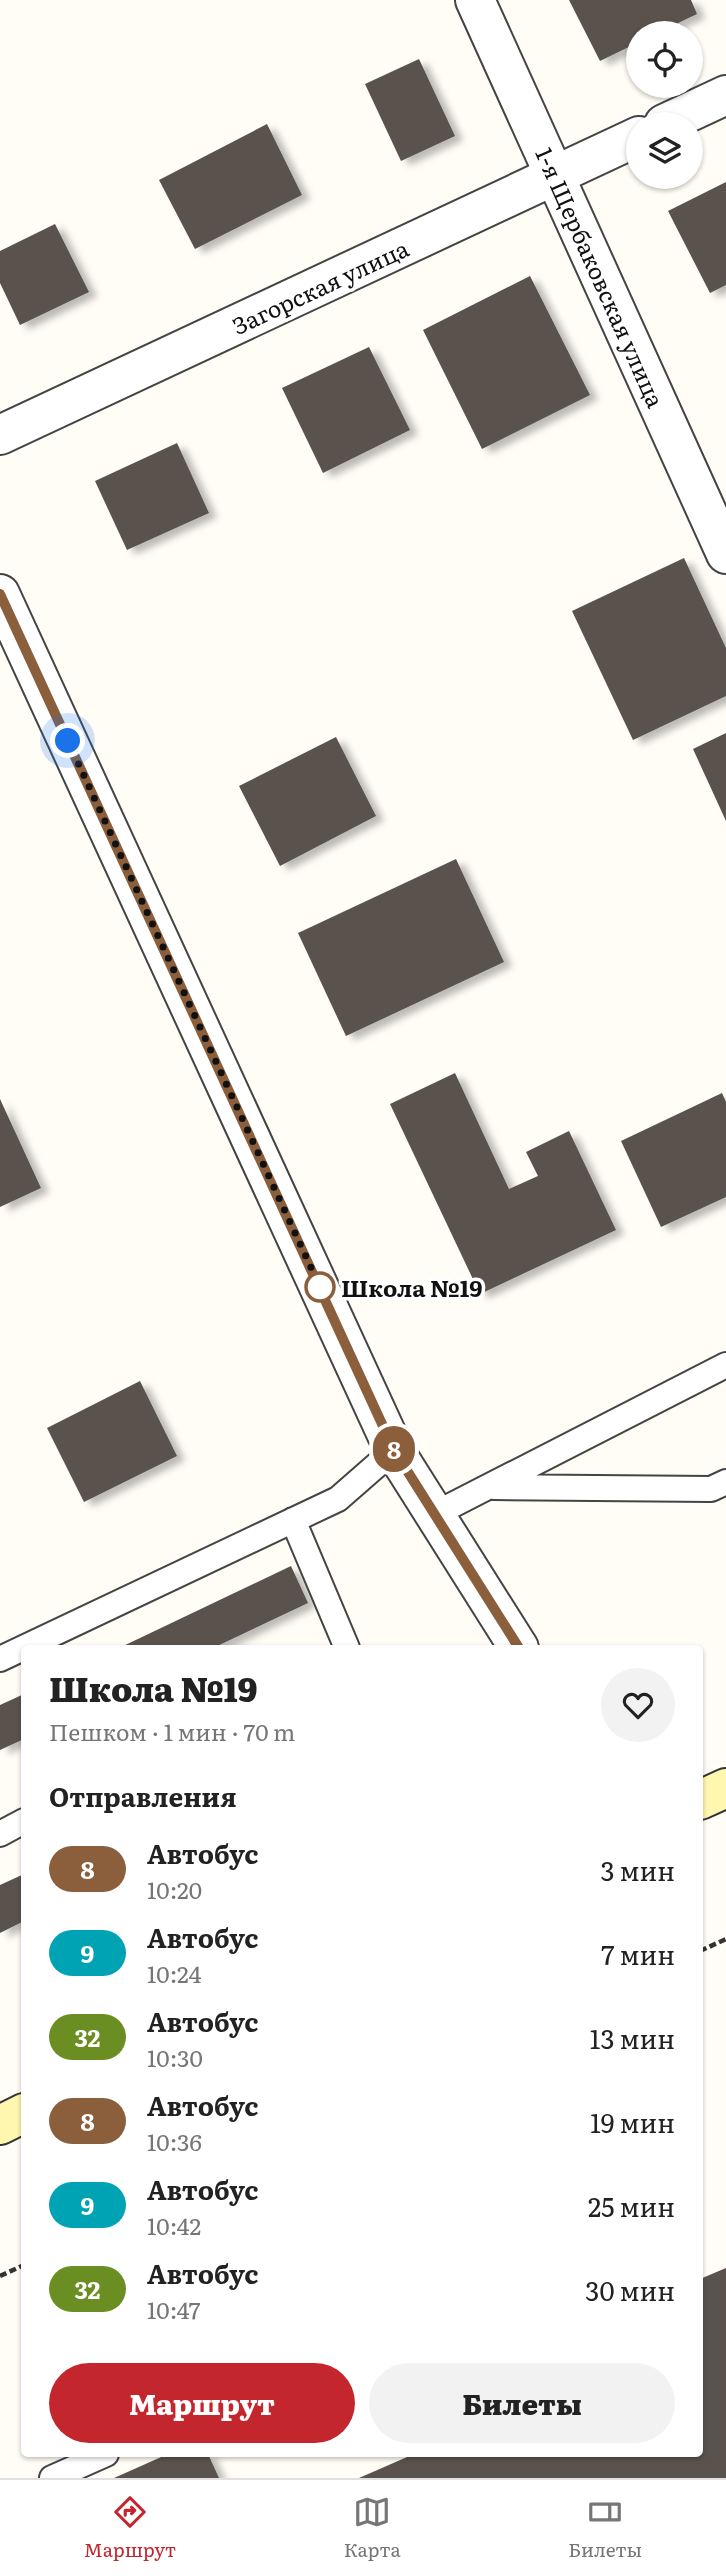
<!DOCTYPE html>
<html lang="ru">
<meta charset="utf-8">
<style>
body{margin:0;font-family:Literata,serif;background:#f2f2f2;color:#222;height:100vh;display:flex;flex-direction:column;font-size:26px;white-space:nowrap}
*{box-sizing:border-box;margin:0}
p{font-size:23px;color:#767676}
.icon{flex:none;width:38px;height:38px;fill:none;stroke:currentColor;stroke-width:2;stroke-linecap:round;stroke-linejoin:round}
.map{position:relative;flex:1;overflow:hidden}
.sheet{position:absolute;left:21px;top:1645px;width:682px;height:812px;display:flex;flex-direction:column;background:#fff;border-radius:7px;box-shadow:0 2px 5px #0004}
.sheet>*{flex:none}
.badge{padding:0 14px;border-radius:23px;font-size:24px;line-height:46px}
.controls{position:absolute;left:626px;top:21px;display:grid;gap:14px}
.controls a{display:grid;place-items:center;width:77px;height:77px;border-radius:50%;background:#fff;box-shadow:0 2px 5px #0004;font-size:35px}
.you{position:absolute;width:35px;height:35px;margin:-18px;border:5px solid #fff;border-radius:50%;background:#1a73e8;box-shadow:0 0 0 10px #1a73e833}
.map>.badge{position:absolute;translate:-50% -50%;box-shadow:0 0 0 4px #fff}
h2{padding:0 28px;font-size:26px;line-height:63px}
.round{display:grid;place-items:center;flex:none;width:74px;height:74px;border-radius:37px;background:#f2f2f2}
.head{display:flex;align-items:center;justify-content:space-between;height:119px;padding:0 28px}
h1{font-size:33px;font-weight:800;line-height:52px}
.primary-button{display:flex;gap:14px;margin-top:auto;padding:14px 28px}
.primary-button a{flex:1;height:80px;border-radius:42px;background:#c4262e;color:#fff;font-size:28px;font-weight:800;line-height:80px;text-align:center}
.primary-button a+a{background:#f2f2f2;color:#222}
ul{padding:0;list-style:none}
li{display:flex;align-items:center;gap:21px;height:84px;padding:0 28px}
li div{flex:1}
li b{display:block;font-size:26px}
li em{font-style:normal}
li .badge{min-width:77px;font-weight:700;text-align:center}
.tabs{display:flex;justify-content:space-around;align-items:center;height:98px;border-top:2px solid #e0e0e0;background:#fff;font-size:19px;color:#767676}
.tabs a{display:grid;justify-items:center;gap:4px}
.tabs .active{color:#c4262e}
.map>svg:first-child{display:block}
.building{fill:#5a524d;filter:url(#shadow)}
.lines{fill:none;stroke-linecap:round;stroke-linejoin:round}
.service-casing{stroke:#444;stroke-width:28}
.minor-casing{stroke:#444;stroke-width:42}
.tertiary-casing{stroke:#444;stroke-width:42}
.secondary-casing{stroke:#333;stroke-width:42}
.path{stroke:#333;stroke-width:4.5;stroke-dasharray:7 3.5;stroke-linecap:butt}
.service{stroke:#fff;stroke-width:24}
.minor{stroke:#fff;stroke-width:38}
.tertiary{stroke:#fff;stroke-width:38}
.secondary{stroke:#fff6b0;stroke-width:38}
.line-casing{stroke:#fff;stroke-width:16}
.line{stroke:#8b5e3c;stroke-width:10}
.walk{stroke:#111;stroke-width:7;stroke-dasharray:0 12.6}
.stop-dot{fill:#fff;stroke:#8b5e3c;stroke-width:3.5}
.labels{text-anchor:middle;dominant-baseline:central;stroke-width:7;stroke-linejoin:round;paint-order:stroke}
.street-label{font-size:23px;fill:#111;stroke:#fff}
.stop-label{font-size:23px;font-weight:bold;fill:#111;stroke:#fff;text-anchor:start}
</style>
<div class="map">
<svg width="726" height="2478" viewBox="0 0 726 2478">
<defs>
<filter id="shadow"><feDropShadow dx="8" dy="4.5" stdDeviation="3.5" flood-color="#0004"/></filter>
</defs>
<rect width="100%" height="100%" fill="#fffdf5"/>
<path class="building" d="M 569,0 L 691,0 L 697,14 L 657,33 L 639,33 L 639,42 L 600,61 Z
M 419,59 L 455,136 L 401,161 L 365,84 Z
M 267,124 L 302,195 L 195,249 L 159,180 Z
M 726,182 L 726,285 L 710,293 L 668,211 Z
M 55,224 L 89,292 L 20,325 L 0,283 L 0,251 Z
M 530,276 L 590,395 L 482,449 L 423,330 Z
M 369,347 L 410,430 L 323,473 L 282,388 Z
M 177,443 L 209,513 L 127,550 L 95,481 Z
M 684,558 L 726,648 L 726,696 L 633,740 L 572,611 Z
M 726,733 L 726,821 L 693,749 Z
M 336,737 L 376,816 L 280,866 L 239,786 Z
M 456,859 L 504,962 L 346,1036 L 298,933 Z
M 455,1073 L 509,1189 L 538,1176 L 526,1152 L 569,1131 L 616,1230 L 480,1294 L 390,1104 Z
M 722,1093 L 726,1102 L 726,1197 L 661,1227 L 621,1141 Z
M 0,1099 L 41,1188 L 0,1207 Z
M 140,1381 L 177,1456 L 84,1502 L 47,1428 Z
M 291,1566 L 308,1603 L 213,1648 L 119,1648 Z
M 24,1694 L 24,1739 L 0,1750 L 0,1705 Z
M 24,1874 L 24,1921 L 0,1933 L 0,1885 Z
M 726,2268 L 726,2478 L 359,2478 L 414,2454 L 700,2454 L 700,2279 Z
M 168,2454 L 208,2454 L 219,2478 L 114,2478 Z"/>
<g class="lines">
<defs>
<path id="service" d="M 494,1487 L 711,1489 L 726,1482
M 435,1514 L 726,1365
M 293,1520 L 347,1648
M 0,1659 L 338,1499 L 394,1450
M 0,1834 L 24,1821
M 52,2478 L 106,2454"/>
<path id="minor" d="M 475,0 L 726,554
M 664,124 L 726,95
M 0,435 L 639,136"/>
<path id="tertiary" d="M 0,594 L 394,1450 L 519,1648"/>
<path id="secondary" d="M 700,1800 L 726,1788
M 0,2125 L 24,2113"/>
</defs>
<use href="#service" class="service-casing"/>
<use href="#minor" class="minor-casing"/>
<use href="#tertiary" class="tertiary-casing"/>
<use href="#secondary" class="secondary-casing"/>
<path class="path" d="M 700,1951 L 726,1939
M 0,2276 L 24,2265"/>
<use href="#service" class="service"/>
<use href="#minor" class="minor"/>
<use href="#tertiary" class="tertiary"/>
<use href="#secondary" class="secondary"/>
</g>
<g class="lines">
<defs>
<path id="line" d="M 0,594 L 394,1450 L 519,1648"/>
</defs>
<use href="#line" class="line-casing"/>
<use href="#line" class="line"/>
<path class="walk" d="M 68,741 L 320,1287"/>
</g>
<circle class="stop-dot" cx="320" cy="1287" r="14"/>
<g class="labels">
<g class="street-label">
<text transform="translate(601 277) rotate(66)">1-я Щербаковская улица</text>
<text transform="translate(320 286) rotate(-25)">Загорская улица</text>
</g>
<g class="stop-label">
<text x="341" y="1287">Школа №19</text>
</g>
</g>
</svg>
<div class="controls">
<a><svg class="icon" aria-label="locate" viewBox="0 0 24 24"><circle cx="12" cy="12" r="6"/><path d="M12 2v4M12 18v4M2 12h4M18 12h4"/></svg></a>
<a><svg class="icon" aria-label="layers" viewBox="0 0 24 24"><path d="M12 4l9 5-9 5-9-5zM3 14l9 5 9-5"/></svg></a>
</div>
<div class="you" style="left:68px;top:741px"></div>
<b class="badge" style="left:394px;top:1449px;background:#8b5e3c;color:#fff">8</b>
<section class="sheet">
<div class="head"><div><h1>Школа №19</h1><p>Пешком · 1 мин · 70 m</p></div><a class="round"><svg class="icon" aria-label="heart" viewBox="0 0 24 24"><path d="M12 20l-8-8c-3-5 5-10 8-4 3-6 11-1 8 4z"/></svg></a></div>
<h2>Отправления</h2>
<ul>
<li><span class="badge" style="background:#8b5e3c;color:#fff">8</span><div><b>Автобус</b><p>10:20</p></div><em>3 мин</em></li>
<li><span class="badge" style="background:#00a3b4;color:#fff">9</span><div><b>Автобус</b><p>10:24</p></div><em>7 мин</em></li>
<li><span class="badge" style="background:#6b8e23;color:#fff">32</span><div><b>Автобус</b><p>10:30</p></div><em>13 мин</em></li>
<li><span class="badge" style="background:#8b5e3c;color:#fff">8</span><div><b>Автобус</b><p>10:36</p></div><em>19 мин</em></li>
<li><span class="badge" style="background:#00a3b4;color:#fff">9</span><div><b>Автобус</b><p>10:42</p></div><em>25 мин</em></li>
<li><span class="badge" style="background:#6b8e23;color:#fff">32</span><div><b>Автобус</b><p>10:47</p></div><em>30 мин</em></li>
</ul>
<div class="primary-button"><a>Маршрут</a><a>Билеты</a></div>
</section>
</div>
<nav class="tabs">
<a class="active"><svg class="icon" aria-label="directions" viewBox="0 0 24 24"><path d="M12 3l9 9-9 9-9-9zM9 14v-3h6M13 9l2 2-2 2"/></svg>Маршрут</a>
<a><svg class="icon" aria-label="map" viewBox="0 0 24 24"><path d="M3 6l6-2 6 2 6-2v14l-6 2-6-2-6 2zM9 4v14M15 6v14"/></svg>Карта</a>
<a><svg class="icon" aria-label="tickets" viewBox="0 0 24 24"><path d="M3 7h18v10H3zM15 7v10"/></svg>Билеты</a>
</nav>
